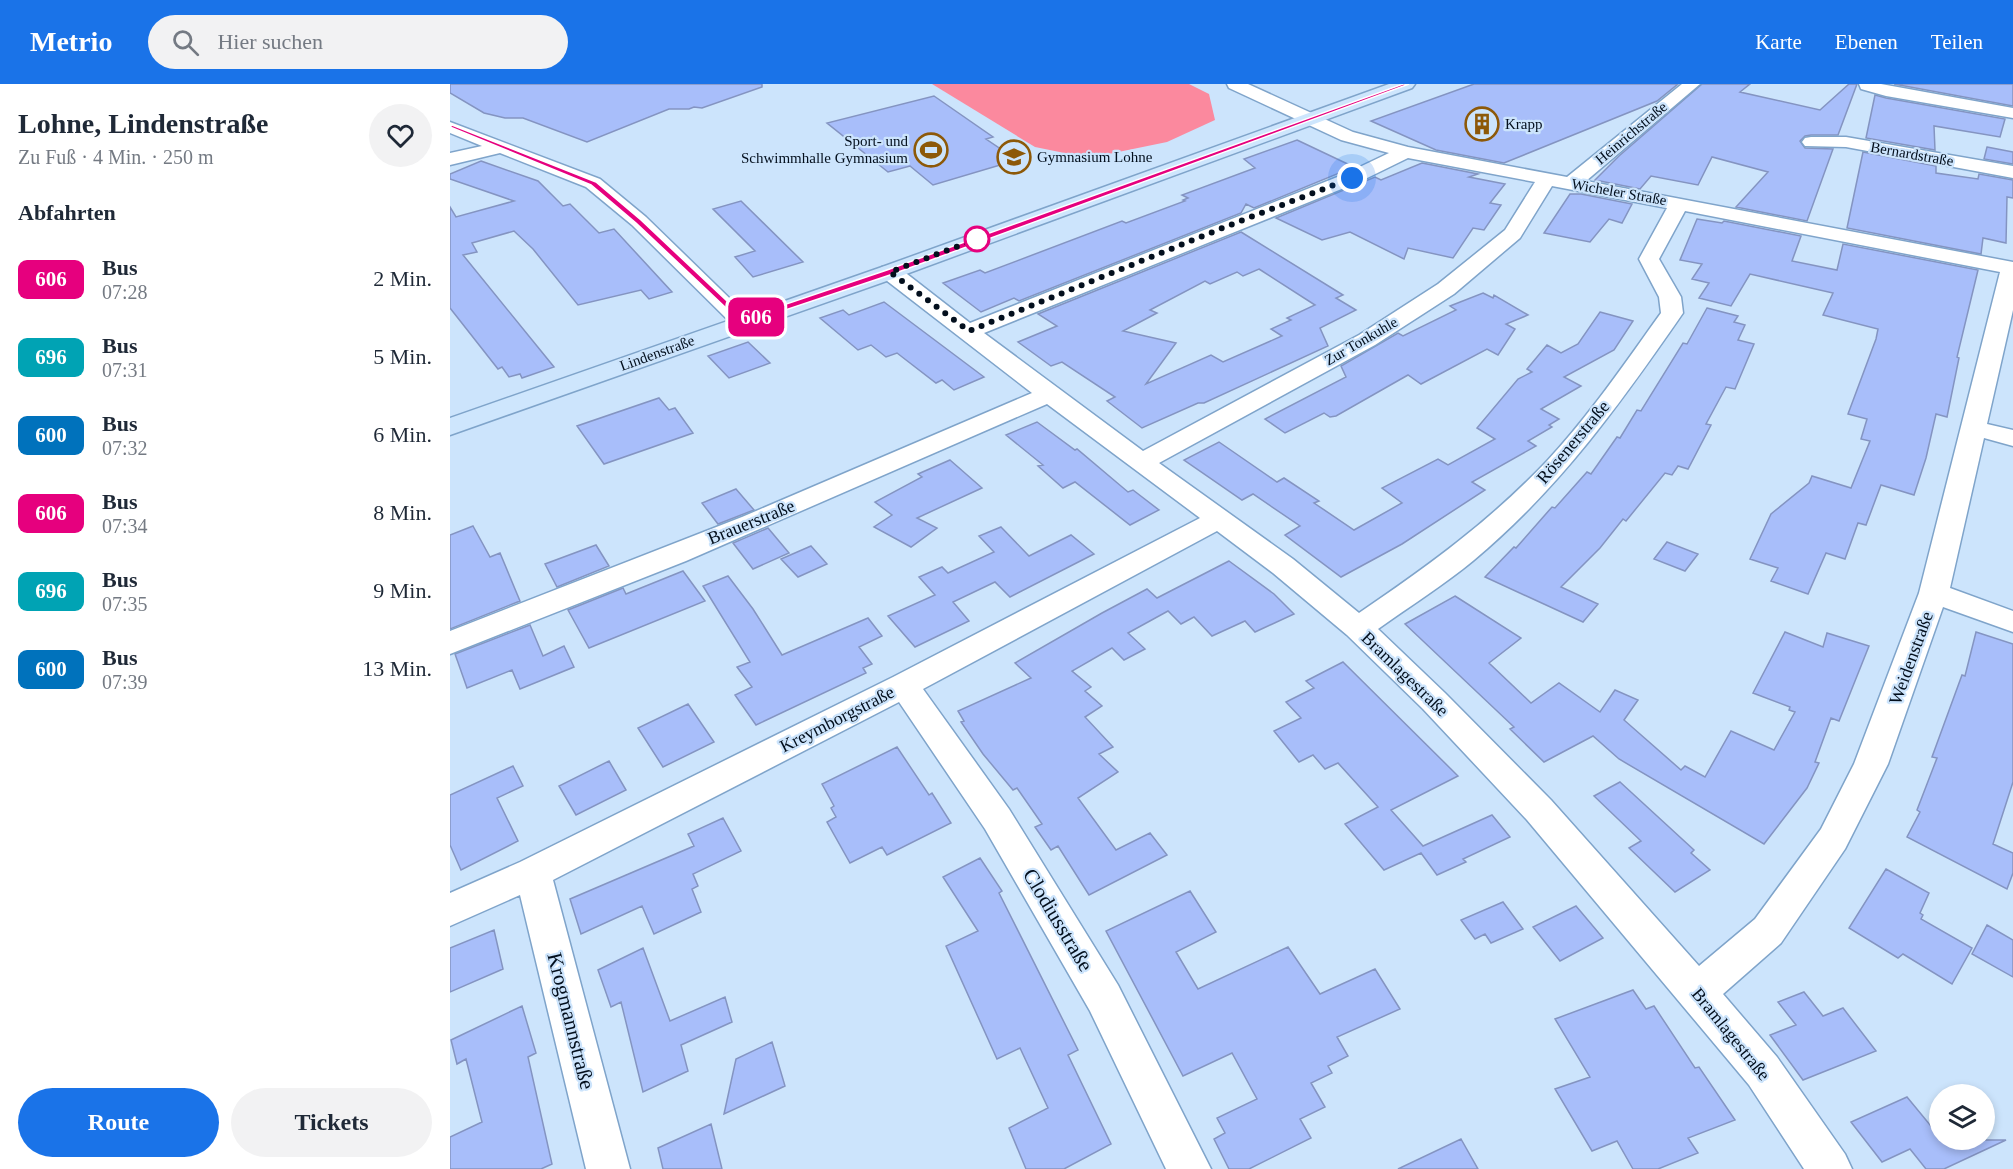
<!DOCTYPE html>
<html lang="de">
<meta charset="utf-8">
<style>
body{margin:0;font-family:Georgia,serif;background:#f2f2f3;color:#1f2937;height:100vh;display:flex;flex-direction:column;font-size:22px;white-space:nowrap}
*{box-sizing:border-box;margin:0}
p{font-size:20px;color:#747a83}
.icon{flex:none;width:33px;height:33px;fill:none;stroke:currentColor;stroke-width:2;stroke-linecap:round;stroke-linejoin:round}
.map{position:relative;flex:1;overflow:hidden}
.side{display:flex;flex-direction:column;background:#fff;width:450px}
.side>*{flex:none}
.badge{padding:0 12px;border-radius:9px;font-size:21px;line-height:39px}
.tools{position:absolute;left:1479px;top:1000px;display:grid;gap:12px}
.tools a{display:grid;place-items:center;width:66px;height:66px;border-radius:50%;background:#fff;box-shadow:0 3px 9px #0003;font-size:30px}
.you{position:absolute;width:30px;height:30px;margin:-15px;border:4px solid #fff;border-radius:50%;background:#1a73e8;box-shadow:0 0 0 9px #1a73e833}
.map>.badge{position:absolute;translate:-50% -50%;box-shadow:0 0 0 3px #fff}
h2{padding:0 18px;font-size:22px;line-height:54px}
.round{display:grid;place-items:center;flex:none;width:63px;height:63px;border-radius:32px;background:#f2f2f3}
.head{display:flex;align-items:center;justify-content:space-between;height:102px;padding:0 18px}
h1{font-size:28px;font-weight:800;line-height:45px}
.button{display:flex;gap:12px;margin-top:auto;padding:12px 18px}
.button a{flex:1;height:69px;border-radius:36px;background:#1a73e8;color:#fff;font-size:24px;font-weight:800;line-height:69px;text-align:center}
.button a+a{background:#f2f2f3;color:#1f2937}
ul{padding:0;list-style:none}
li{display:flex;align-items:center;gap:18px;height:78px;padding:0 18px}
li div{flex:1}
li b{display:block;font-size:22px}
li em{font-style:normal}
li .badge{min-width:66px;font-weight:700;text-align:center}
header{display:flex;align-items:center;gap:36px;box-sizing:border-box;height:84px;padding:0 30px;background:#1a73e8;color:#fff}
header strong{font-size:28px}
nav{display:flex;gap:33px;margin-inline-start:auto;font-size:21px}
.search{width:420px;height:54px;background:#f2f2f3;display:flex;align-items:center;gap:15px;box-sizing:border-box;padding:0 21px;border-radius:33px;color:#747a83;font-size:22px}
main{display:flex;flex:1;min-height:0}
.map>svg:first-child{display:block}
.green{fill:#fb899e}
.building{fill:#a8befa;stroke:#8494c1;stroke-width:1.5;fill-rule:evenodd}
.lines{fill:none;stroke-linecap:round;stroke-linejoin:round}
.street-casing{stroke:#7fa4ca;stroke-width:3}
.secondary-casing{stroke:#7fa4ca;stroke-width:3}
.street{fill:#fff;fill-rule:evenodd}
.secondary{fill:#cee6fd;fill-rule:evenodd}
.line{fill:#e6007e;stroke:#fff;stroke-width:1.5}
.walk{stroke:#030f1d;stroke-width:6;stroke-dasharray:0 10.8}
.stop-dot{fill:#fff;stroke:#e6007e;stroke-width:3}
.labels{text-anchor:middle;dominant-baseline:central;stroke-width:4.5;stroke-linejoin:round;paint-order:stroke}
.far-poi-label{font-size:15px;fill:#030f1d;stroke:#cce4fc;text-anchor:start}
.far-street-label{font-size:15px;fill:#030f1d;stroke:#cce4fc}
.street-label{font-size:18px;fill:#030f1d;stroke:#cce4fc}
.near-street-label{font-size:21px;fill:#030f1d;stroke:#cce4fc}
</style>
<header>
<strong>Metrio</strong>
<div class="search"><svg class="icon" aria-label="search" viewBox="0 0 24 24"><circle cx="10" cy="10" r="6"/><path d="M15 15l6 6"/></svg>Hier suchen</div>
<nav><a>Karte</a><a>Ebenen</a><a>Teilen</a></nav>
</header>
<main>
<section class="side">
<div class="head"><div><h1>Lohne, Lindenstraße</h1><p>Zu Fuß · 4 Min. · 250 m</p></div><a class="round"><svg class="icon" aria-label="heart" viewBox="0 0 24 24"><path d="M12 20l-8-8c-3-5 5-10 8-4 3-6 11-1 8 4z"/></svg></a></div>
<h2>Abfahrten</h2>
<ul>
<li><span class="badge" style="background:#e6007e;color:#fff">606</span><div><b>Bus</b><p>07:28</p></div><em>2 Min.</em></li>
<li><span class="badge" style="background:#00a3b4;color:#fff">696</span><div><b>Bus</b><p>07:31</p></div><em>5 Min.</em></li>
<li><span class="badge" style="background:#0072bc;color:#fff">600</span><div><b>Bus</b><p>07:32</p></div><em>6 Min.</em></li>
<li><span class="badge" style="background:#e6007e;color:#fff">606</span><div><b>Bus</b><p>07:34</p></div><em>8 Min.</em></li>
<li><span class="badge" style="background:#00a3b4;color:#fff">696</span><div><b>Bus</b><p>07:35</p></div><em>9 Min.</em></li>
<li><span class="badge" style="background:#0072bc;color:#fff">600</span><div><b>Bus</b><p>07:39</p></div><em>13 Min.</em></li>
</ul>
<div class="button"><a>Route</a><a>Tickets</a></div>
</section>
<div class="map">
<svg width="1563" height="1085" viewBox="0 0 1563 1085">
<rect width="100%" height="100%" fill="#cce4fc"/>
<path class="green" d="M 482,0 L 739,0 L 759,10 L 765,36 L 717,58 L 639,74 L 585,63 Z"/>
<path class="building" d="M 0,0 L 312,0 L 312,3 L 252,24 L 244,23 L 239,25 L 219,25 L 137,58 L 73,34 L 55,34 L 34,29 L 0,9 Z
M 1024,0 L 1228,0 L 1207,17 L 1054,79 L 986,66 L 921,37 Z
M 1252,0 L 1300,0 L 1290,8 L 1370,26 L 1399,0 L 1407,0 L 1388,51 L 1361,51 L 1355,52 L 1350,57 L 1355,64 L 1383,65 L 1357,137 L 1286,123 L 1318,88 L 1262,73 L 1248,101 L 1201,92 L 1190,105 L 1145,96 L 1169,72 Z
M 1444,0 L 1563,0 L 1563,22 Z
M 1425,11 L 1436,14 L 1555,35 L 1550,53 L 1484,42 L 1485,66 L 1416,54 Z
M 484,12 L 543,53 L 536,55 L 567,76 L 483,101 L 460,82 L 438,88 L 377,39 Z
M 847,56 L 904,83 L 804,124 L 796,120 L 791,129 L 569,217 L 564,214 L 531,228 L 493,199 L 530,186 L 535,189 L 672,137 L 676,139 L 735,117 L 733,116 L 738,114 L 732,111 L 805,84 L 794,75 Z
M 1537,63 L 1563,68 L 1563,80 L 1534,75 Z
M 1413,68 L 1486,82 L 1486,89 L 1528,95 L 1529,90 L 1563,96 L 1563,114 L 1557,113 L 1556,159 L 1533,154 L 1531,170 L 1397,144 Z
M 31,77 L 88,97 L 113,122 L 120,120 L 149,149 L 164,145 L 222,208 L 199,215 L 191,206 L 128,221 L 83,165 L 64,147 L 22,159 L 27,168 L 13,171 L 104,283 L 72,294 L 70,290 L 59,293 L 52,283 L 48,285 L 0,224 L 0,123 L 6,133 L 64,117 L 0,95 L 0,90 Z
M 972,79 L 1028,90 L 1019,93 L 1055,100 L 1040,119 L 1051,121 L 1034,146 L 1023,144 L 1003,174 L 958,164 L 954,175 L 900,148 L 872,156 L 826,134 L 925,93 L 931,96 Z
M 1120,110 L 1131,110 L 1182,120 L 1172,139 L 1159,135 L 1140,158 L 1094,149 Z
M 291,117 L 353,178 L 303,193 L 285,173 L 305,167 L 263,125 Z
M 1247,135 L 1272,139 L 1274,137 L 1351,152 L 1342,177 L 1387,186 L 1393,160 L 1528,186 L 1507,273 L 1509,274 L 1497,333 L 1486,330 L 1476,374 L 1464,411 L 1431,401 L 1416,441 L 1408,439 L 1395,475 L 1376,469 L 1358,510 L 1321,497 L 1328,484 L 1300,475 L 1321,430 L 1359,399 L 1362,392 L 1401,404 L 1420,357 L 1411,355 L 1417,335 L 1398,330 L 1426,255 L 1428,245 L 1373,231 L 1383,209 L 1300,190 L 1281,222 L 1249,214 L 1259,199 L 1242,195 L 1252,180 L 1230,176 Z
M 791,148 L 893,211 L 886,214 L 906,226 L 870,244 L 878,262 L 754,319 L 748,319 L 692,344 L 657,317 L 665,313 L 612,278 L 601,282 L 568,258 L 607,242 L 588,230 ZM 809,185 L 865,221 L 837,234 L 841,236 L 821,245 L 832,252 L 773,278 L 761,271 L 696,300 L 726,259 L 673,247 L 707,229 L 700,226 L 755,197 L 760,200 L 787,188 L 793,192 Z
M 1033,209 L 1043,214 L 1044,211 L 1078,231 L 1056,240 L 1065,245 L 1048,271 L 1037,265 L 971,300 L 958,291 L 886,332 L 880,333 L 874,329 L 835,349 L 815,335 L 896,293 L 891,282 L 948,249 L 953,252 L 1006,226 L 1000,222 Z
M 434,218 L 534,293 L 504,306 L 492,296 L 486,299 L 447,269 L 436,273 L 421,261 L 408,266 L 370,234 L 393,226 L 399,231 Z
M 1257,224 L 1288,232 L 1284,238 L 1295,241 L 1288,256 L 1304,260 L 1285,305 L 1276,303 L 1256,340 L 1261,341 L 1238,385 L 1228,382 L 1222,391 L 1215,389 L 1176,437 L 1173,435 L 1150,464 L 1111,503 L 1148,520 L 1133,538 L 1035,493 L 1064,463 L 1066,464 L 1102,423 L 1105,424 L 1137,388 L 1141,390 L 1167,353 L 1170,354 L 1187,326 L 1191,327 L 1233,259 L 1237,260 Z
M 1150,228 L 1183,237 L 1164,266 L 1114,293 L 1131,302 L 1091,325 L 1109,335 L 1099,341 L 1102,343 L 1078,357 L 1086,362 L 1022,398 L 1035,406 L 952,460 L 891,493 L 835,451 L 850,442 L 803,410 L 792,416 L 734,376 L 769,358 L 827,398 L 834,394 L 869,417 L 864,419 L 904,446 L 952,419 L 932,404 L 988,375 L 998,381 L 1045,355 L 1027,344 L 1068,295 L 1082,288 L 1077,285 L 1097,261 L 1111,269 L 1128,260 Z
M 298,258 L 320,279 L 279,294 L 258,272 Z
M 209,314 L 219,326 L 225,324 L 243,349 L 154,380 L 127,342 Z
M 587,338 L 625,366 L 627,365 L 678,408 L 683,406 L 709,426 L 680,441 L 625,398 L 613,404 L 588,382 L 593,381 L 556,351 Z
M 500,376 L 532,404 L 467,434 L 487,444 L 461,463 L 424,443 L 442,431 L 425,418 L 472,393 L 468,390 Z
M 286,405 L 304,426 L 268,440 L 252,419 Z
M 23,442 L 40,473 L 50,469 L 70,517 L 0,545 L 0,451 Z
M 551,443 L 579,472 L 621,451 L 644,470 L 560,513 L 545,498 L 503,518 L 519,537 L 465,563 L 438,532 L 485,511 L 469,493 L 492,483 L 498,489 L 544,468 L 529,452 Z
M 318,444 L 339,469 L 303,485 L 283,459 Z
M 1217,458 L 1248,470 L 1235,487 L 1204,475 Z
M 146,461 L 159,482 L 107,503 L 95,480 Z
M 361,462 L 377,480 L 348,493 L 331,475 Z
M 779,477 L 824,510 L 844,530 L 805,548 L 795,537 L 762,552 L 744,533 L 731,540 L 718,527 L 678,549 L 695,565 L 674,576 L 662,564 L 622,587 L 641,603 L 635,607 L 652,622 L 635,633 L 663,663 L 649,670 L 668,688 L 628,714 L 666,766 L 700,749 L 717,771 L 639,811 L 608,762 L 601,766 L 585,743 L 592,740 L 567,704 L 563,706 L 533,670 L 511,638 L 514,637 L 508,627 L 581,594 L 565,579 L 652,529 L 697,505 L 707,514 Z
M 233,487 L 255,517 L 139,564 L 118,526 L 173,504 L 176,510 Z
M 278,492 L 303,525 L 332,571 L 418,534 L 432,552 L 409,563 L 422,580 L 413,584 L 416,589 L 306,641 L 285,611 L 302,603 L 287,583 L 300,578 L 253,502 Z
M 1005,512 L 1071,554 L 1039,579 L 1081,619 L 1109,599 L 1150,628 L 1165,606 L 1188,616 L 1174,636 L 1231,686 L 1235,682 L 1255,693 L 1281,647 L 1324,666 L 1345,628 L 1339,626 L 1340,623 L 1303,609 L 1335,548 L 1373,563 L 1377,549 L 1419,562 L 1389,637 L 1381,634 L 1365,678 L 1369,679 L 1357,704 L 1314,760 L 1169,675 L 1143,652 L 1094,678 L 1060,645 L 1064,643 L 955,540 Z
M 80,541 L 93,572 L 114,562 L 124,583 L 70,605 L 62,586 L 17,604 L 5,570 Z
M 1526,548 L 1563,560 L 1563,698 L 1543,760 L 1563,769 L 1563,789 L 1557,805 L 1457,753 L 1470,728 L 1467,726 L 1487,674 L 1482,673 L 1512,591 L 1515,592 Z
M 893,578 L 1008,692 L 941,726 L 973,762 L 1042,731 L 1060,753 L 1013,775 L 1016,778 L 987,791 L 971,769 L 934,786 L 895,740 L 928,723 L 888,679 L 875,685 L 863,671 L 849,678 L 824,647 L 851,634 L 836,618 L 864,604 L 856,597 Z
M 238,620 L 264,658 L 213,683 L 188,644 Z
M 447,663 L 479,711 L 482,709 L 501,739 L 437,771 L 432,763 L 400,779 L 377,738 L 386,733 L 381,724 L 384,722 L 372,700 Z
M 159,677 L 176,706 L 126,731 L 109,702 Z
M 63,682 L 73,702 L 47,714 L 68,757 L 11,786 L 0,761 L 0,711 Z
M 1170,698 L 1244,766 L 1241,769 L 1260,786 L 1225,808 L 1179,764 L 1191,757 L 1144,712 Z
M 273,734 L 291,767 L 243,790 L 248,802 L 242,805 L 251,828 L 204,850 L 192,822 L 131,850 L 120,815 L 244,762 L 238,750 Z
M 530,774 L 552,807 L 549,809 L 628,966 L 618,971 L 661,1060 L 614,1085 L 576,1085 L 559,1044 L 598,1024 L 570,964 L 547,975 L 496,862 L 528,847 L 493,793 Z
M 1436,785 L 1479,809 L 1470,829 L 1473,831 L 1471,835 L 1522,864 L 1502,900 L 1453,870 L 1448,874 L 1399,844 Z
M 740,807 L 766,848 L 726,868 L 748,905 L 838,863 L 870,910 L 925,885 L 950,925 L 887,953 L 898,972 L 878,982 L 882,989 L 861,999 L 875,1023 L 850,1035 L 861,1054 L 799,1085 L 779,1085 L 764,1055 L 775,1049 L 767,1034 L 807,1015 L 782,969 L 733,992 L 656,847 Z
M 1053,818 L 1073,845 L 1041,859 L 1035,850 L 1025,855 L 1011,836 Z
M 1126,822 L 1153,854 L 1110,877 L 1083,843 Z
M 1537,841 L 1563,856 L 1563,893 L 1522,870 Z
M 44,846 L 53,885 L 0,908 L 0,864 Z
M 193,864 L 220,937 L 275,913 L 282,938 L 231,961 L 238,987 L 193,1008 L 171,918 L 161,923 L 148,886 Z
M 1183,906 L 1196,925 L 1204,922 L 1245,984 L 1249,983 L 1285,1036 L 1238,1054 L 1248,1069 L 1208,1085 L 1183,1085 L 1167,1057 L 1142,1067 L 1105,1005 L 1140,993 L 1105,935 Z
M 1354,908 L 1373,932 L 1393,924 L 1426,967 L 1353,996 L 1320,951 L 1346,941 L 1328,918 Z
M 72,922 L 86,969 L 78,973 L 102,1080 L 91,1085 L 0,1085 L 0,1053 L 32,1038 L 16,975 L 7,980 L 1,956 Z
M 322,958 L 335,1002 L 274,1030 L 286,975 Z
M 1457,1013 L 1490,1053 L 1490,1056 L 1556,1056 L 1494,1085 L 1476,1085 L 1460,1065 L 1432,1078 L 1401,1038 Z
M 261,1040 L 272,1085 L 213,1085 L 208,1064 Z
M 1011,1055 L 1028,1085 L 948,1085 Z"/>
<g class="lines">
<defs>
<path id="street" d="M 777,0 L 798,0 L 903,48 L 958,63 L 1117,93 L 1232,0 L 1250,0 L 1136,97 L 1563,178 L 1563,226 L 1537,340 L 1563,346 L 1563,362 L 1534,354 L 1500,504 L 1563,527 L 1563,548 L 1493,523 L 1438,680 L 1395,765 L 1331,859 L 1273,910 L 1327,973 L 1395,1070 L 1402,1085 L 1354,1085 L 1299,1001 L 1077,736 L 973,625 L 897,551 L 823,489 L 767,447 L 473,605 L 559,725 L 668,901 L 761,1085 L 716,1085 L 640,927 L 535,745 L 449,618 L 103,796 L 180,1085 L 136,1085 L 70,811 L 0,842 L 0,809 L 70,778 L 443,593 L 750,434 L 597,320 L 236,477 L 0,570 L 0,547 L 292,433 L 582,309 L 432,193 L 429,188 L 432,183 L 440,182 L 448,183 L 520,239 L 895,90 L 939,69 L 891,56 L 779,4 ZM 958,74 L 1085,98 L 1055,146 L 988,200 L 909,251 L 693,367 L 534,249 L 909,98 ZM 1102,102 L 1217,124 L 1189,175 L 1209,213 L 1211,229 C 1175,279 1139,332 1097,377 C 1039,438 978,482 909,529 L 843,475 L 709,379 L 925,261 L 1004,210 L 1070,154 ZM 1235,127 L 1550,188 L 1469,509 L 1404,680 L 1371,745 L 1305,835 L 1249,882 L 1101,716 L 995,609 L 928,545 C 960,522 994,501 1024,476 C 1110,404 1170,320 1233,229 L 1231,213 L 1209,175 Z
M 1409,0 L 1431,0 L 1563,24 L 1563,34 L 1436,12 L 1411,5 Z
M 0,38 L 150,95 L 196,133 L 304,238 L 301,243 L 293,245 L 285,243 L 182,141 L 136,103 L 50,69 L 0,81 L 0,69 L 32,62 L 0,49 Z
M 1361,53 L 1396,53 L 1563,82 L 1563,94 L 1396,63 L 1355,62 L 1352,58 L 1355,54 Z"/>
<path id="secondary" d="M 939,0 L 965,0 L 962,4 L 448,193 L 0,351 L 0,334 L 432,183 Z"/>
</defs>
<use href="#street" class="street-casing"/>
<use href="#secondary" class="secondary-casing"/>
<use href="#street" class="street"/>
<use href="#secondary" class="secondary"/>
</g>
<path class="line" d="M 953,0 L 959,0 L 443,190 L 293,240 L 186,139 L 141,101 L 0,43 L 2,41 L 146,98 L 191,136 L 295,234 L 437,186 Z"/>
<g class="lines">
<path class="walk" d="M 527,155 L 440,188 L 519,247 L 775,143 L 902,94"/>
</g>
<defs>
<symbol id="building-ring" viewBox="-11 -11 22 22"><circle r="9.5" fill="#cce4fc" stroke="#8d5908" stroke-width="1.5"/><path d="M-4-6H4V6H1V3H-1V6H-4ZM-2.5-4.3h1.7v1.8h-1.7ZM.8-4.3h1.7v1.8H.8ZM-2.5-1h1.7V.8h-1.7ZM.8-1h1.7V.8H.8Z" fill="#8d5908"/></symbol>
<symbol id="stadium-ring" viewBox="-11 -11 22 22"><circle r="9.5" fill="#cce4fc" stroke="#8d5908" stroke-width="1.5"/><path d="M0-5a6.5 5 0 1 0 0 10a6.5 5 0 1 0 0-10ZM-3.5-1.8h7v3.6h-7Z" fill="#8d5908"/></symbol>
<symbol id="school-ring" viewBox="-11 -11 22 22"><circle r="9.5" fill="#cce4fc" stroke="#8d5908" stroke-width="1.5"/><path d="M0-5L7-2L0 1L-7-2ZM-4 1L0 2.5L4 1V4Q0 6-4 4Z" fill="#8d5908"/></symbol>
</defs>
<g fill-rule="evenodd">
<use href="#building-ring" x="1013" y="21" width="38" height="38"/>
<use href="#stadium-ring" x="462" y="47" width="38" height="38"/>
<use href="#school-ring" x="545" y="54" width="38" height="38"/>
</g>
<circle class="stop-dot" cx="527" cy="155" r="12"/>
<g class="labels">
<g class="far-poi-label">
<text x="1055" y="40">Krapp</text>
<text x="458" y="57" text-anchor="end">Sport- und<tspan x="458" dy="17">Schwimmhalle Gymnasium</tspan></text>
<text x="587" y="73">Gymnasium Lohne</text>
</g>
<g class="far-street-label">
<text transform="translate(1181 49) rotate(-40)">Heinrichstraße</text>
<text transform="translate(1462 70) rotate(10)">Bernardstraße</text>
<text transform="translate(1169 108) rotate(10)">Wicheler Straße</text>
<text transform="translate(911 257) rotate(-30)">Zur Tonkuhle</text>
<text transform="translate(207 269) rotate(-20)">Lindenstraße</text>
</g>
<g class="street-label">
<text transform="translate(1123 358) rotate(-50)">Rösenerstraße</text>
<text transform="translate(301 438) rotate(-22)">Brauerstraße</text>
<text transform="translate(1461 574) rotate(-70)">Weidenstraße</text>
<text transform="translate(955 590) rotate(44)">Bramlagestraße</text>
<text transform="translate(387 635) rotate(-27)">Kreymborgstraße</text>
<text transform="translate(1281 950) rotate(51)">Bramlagestraße</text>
</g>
<g class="near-street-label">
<text transform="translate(608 836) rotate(59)">Clodiusstraße</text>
<text transform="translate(121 937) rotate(76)">Krogmannstraße</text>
</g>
</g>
</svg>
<div class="tools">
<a><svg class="icon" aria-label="layers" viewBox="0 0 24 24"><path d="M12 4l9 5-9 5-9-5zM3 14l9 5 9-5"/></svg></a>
</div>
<div class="you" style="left:902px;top:94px"></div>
<b class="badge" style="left:306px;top:233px;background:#e6007e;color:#fff">606</b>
</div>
</main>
